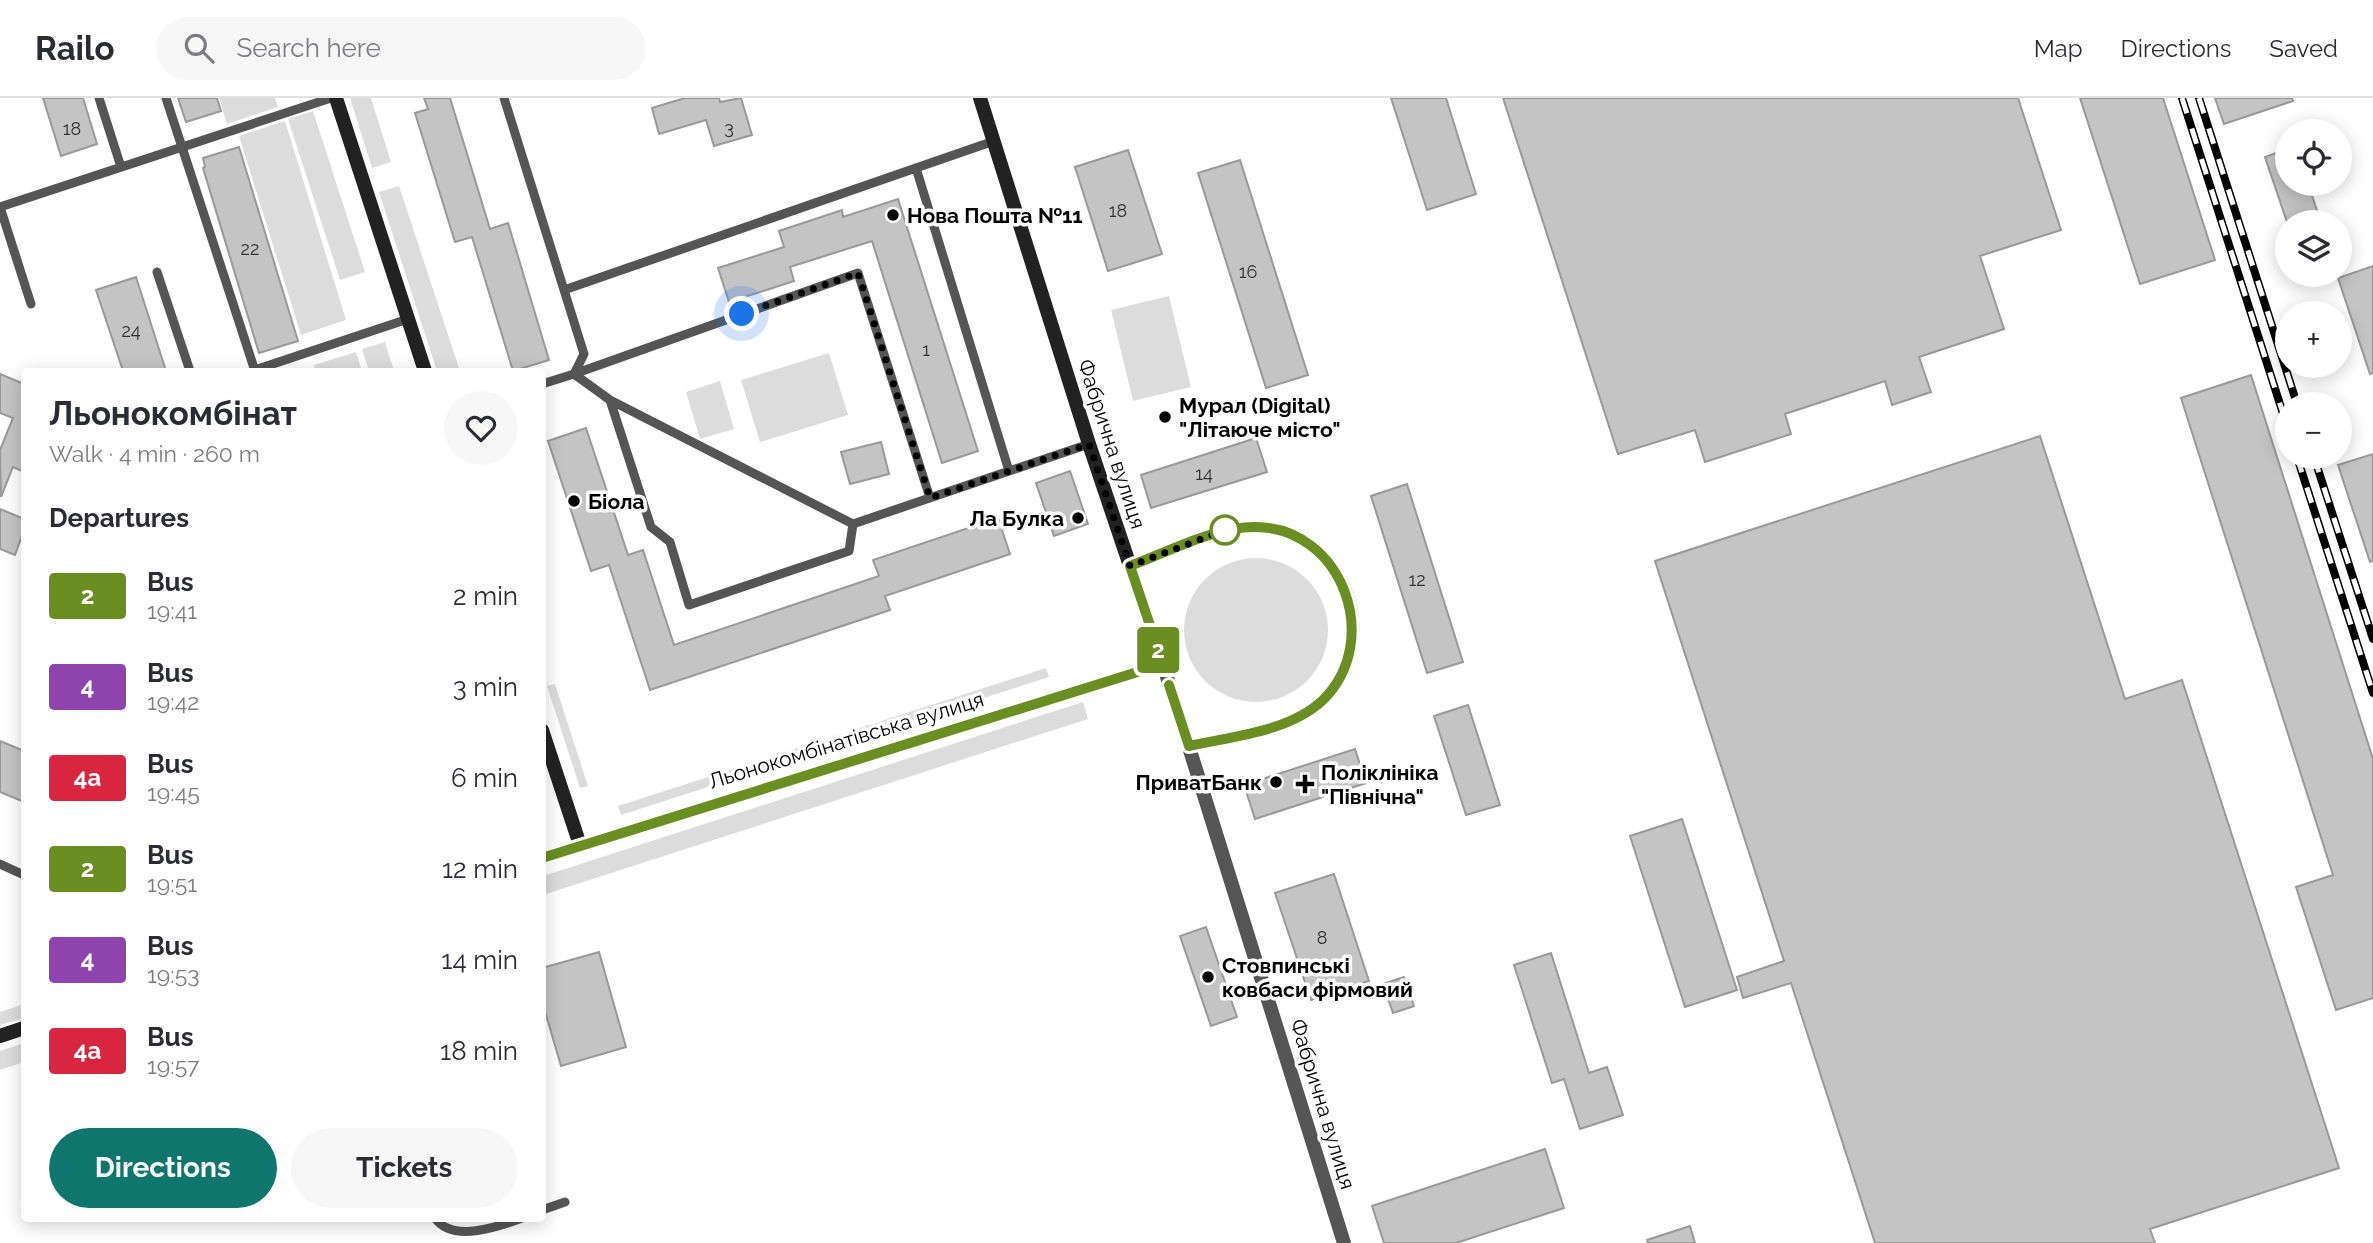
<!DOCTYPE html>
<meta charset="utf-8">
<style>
body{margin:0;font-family:Raleway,sans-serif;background:#f7f7f7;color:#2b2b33;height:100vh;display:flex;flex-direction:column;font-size:26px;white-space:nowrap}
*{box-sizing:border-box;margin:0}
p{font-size:23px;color:#7c7c81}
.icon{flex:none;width:38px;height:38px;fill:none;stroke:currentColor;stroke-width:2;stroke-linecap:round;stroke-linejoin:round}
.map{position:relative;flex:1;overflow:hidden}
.details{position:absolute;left:21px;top:270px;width:525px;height:854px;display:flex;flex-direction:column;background:#fff;border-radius:7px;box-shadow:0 4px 18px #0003}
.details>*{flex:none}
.badge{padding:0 14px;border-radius:5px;font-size:24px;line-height:46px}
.controls{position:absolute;left:2275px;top:21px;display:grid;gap:14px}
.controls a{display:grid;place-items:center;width:77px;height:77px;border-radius:50%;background:#fff;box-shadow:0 4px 18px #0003;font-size:35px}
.you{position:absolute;width:35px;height:35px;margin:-18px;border:5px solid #fff;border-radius:50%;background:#1a73e8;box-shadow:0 0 0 10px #1a73e833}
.map>.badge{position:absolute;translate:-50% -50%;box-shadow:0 0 0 4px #fff}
h2{padding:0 28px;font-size:26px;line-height:63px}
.round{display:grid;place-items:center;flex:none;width:74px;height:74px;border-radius:37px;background:#f7f7f7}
.overview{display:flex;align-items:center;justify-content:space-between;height:119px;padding:0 28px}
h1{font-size:33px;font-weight:700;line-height:52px}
.button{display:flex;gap:14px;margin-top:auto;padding:14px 28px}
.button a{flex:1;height:80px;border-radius:42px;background:#0f766e;color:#fff;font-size:28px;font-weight:700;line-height:80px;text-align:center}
.button a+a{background:#f7f7f7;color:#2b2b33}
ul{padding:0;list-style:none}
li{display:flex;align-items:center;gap:21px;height:91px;padding:0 28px}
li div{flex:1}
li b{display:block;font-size:26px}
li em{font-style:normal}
li .badge{min-width:77px;font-weight:700;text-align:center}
header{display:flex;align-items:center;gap:42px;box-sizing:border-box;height:98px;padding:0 35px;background:#fff;border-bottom:2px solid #e1e1e2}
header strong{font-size:33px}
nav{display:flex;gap:38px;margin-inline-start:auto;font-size:24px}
.search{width:490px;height:63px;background:#f7f7f7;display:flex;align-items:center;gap:18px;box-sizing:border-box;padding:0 24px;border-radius:38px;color:#7c7c81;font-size:26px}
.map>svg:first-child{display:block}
.green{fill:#dcdcdc}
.building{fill:#c4c4c4;stroke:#999;stroke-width:2}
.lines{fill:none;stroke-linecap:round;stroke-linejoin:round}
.lane{stroke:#555;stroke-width:9}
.street{stroke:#555;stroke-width:14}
.secondary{stroke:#222;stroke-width:14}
.rail-casing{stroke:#000;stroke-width:8}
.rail{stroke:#fff;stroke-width:5;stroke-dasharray:16;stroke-linecap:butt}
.line-casing{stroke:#fff;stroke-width:16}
.line{stroke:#6b8e23;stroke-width:10}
.walk{stroke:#000;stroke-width:7;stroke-dasharray:0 12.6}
.poi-dot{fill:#000;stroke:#fff;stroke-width:2.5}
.stop-dot{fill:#fff;stroke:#6b8e23;stroke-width:3.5}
.labels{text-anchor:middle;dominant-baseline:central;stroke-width:7;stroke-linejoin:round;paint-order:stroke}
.number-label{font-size:18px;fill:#313131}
.poi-label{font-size:21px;font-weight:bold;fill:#000;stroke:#fff;text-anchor:start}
.street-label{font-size:21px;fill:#000;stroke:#fff}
</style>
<header>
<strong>Railo</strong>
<div class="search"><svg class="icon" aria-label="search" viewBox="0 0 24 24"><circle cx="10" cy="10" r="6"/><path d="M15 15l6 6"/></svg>Search here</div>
<nav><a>Map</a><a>Directions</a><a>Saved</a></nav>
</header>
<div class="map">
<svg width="2373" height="1145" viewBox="0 0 2373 1145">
<rect width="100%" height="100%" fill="#fff"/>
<path class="green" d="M 219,0 L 275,0 L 278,9 L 227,26 Z
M 350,0 L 371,0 L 391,64 L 372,70 Z
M 313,13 L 365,174 L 340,182 L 288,21 Z
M 285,23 L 346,222 L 301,237 L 239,38 Z
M 399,88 L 460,273 L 437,273 L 379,94 Z
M 1169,198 L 1191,289 L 1133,303 L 1111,212 Z
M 385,244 L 394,273 L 369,273 L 362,251 Z
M 356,254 L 362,273 L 315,273 L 314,267 Z
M 829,255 L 848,317 L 760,344 L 741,282 Z
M 720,283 L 734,331 L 700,341 L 686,294 Z
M1184 532a72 72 0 1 1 144 0a72 72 0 1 1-144 0Z
M 1046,570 L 1049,579 L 621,717 L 618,708 Z
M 555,586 L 588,688 L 580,690 L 547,588 Z
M 1083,604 L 1088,621 L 543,797 L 543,778 Z
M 24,906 L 24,920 L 0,927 L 0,914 Z
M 24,945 L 24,964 L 0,972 L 0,953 Z"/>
<path class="building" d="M 43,0 L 83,0 L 97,46 L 61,58 Z
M 178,0 L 217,0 L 221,13 L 186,24 Z
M 424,0 L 450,0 L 490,131 L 508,125 L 549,262 L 513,273 L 472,139 L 455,144 L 415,15 L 428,11 Z
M 685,0 L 719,0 L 720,4 L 741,0 L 752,37 L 714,48 L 706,22 L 659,36 L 652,10 Z
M 1391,0 L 1446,0 L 1476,96 L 1427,112 Z
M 1503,0 L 2018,0 L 2061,132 L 1980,158 L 2004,231 L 1919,259 L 1931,294 L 1892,307 L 1885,283 L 1785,316 L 1791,336 L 1705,364 L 1695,332 L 1618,356 Z
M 2080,0 L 2163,0 L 2215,162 L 2140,186 Z
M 2215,0 L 2292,0 L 2293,3 L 2224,26 Z
M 239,49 L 298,243 L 259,255 L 203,70 L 205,69 L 203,60 Z
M 2287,51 L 2287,86 L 2308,86 L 2321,124 L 2287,124 L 2265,59 Z
M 1128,52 L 1162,156 L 1108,173 L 1075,69 Z
M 1240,62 L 1308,277 L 1266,290 L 1198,75 Z
M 898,101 L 978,353 L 942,365 L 872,143 L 790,169 L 794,183 L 729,204 L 718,170 L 784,149 L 779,133 L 842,112 L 843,119 Z
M 2373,168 L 2373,275 L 2370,276 L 2338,180 Z
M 136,179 L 166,273 L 123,273 L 96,192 Z
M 0,276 L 24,286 L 24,374 L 13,369 L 1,399 L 0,352 L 13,320 L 0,315 Z
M 2251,277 L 2373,661 L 2373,900 L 2336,912 L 2296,789 L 2333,777 L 2181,300 Z
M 586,330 L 628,457 L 643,452 L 674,547 L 879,478 L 873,462 L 998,420 L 1010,456 L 885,498 L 890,512 L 650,592 L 609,467 L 591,473 L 548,343 Z
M 2040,338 L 2125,601 L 2182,582 L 2339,1070 L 2150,1131 L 2155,1145 L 1875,1145 L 1791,885 L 1743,900 L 1737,879 L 1784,863 L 1655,463 Z
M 1256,340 L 1267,374 L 1151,410 L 1141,377 Z
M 881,344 L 889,376 L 850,386 L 841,354 Z
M 2373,356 L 2373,463 L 2370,464 L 2338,367 Z
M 1070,373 L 1088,426 L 1054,438 L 1036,385 Z
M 1407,386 L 1463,564 L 1427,575 L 1371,398 Z
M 0,411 L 24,421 L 24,432 L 15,457 L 0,451 Z
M 1468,607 L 1500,707 L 1466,717 L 1434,618 Z
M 0,643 L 24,653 L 24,704 L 0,694 Z
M 1355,651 L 1366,685 L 1255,721 L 1244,687 Z
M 1682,721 L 1737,892 L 1685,909 L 1630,738 Z
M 1334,776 L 1369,883 L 1311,902 L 1275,795 Z
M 1206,829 L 1237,919 L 1211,928 L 1180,838 Z
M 599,854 L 626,949 L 561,968 L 542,903 L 542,870 Z
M 1551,855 L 1589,975 L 1607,969 L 1623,1017 L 1580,1031 L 1564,981 L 1552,985 L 1514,867 Z
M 1404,879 L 1414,908 L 1393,915 L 1383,886 Z
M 1545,1051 L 1564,1110 L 1456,1145 L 1384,1145 L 1372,1108 Z
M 1690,1128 L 1695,1145 L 1648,1145 L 1647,1142 Z"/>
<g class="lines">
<path class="lane" d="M 99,0 L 121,69
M 166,0 L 255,273
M 504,0 L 564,192
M 994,43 L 916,70 L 1009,373
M 916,70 L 564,192 L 584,256 L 574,276 L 858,175 L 930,400
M 157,174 L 190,273
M 31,206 L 0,109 L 331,0
M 252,273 L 408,221
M 542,286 L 574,276 L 610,302 L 853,426 L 1089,346
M 610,302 L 651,429 L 670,444 L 689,507 L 849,453 L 853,426
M 0,766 L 24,777
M 542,1112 L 565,1104
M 435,1120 C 452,1145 498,1129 522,1120"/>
<path class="street" d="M 1130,468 C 1168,454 1216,428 1256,429 C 1344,430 1384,542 1323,602 C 1289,634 1233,638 1189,648
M 1163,566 L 1344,1145"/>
<path class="secondary" d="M 336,0 L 425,273
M 542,632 L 580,747
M 542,760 L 1163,566 L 1089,346 L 980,0
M 0,938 L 24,930"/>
<defs>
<path id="rail" d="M 2182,0 L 2287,328
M 2199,0 L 2297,306
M 2297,359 L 2373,595
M 2314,359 L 2373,541"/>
</defs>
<use href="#rail" class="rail-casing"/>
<use href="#rail" class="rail"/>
</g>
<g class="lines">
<defs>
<path id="line" d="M 542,760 L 1163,566 L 1130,468 C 1168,454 1216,428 1256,429 C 1343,430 1383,543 1323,602 C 1289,634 1233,638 1189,648 L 1169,587"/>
</defs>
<use href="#line" class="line-casing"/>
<use href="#line" class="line"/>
<path class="walk" d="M 742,216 L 858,175 L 930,400 L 1089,346 L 1130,468 L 1225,432"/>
</g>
<g class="poi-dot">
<circle cx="893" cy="117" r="7"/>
<circle cx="1165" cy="319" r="7"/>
<circle cx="574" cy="403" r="7"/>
<circle cx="1078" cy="420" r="7"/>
<circle cx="1276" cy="684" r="7"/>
<path d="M1301.5 675.5h7v7h7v7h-7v7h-7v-7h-7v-7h7z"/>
<circle cx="1208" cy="879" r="7"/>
</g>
<circle class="stop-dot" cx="1225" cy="432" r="14"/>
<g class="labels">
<g class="number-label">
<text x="729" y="29">3</text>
<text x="72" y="30">18</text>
<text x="1118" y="112">18</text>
<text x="250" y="150">22</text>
<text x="1248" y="173">16</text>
<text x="131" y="232">24</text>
<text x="926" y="251">1</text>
<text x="1204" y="375">14</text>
<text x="1417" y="481">12</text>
<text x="1322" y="839">8</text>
</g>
<g class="poi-label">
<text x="907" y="117">Нова Пошта №11</text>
<text x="1179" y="307">Мурал (Digital)<tspan x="1179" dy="24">"Літаюче місто"</tspan></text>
<text x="588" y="403">Біола</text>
<text x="1064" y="420" text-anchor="end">Ла Булка</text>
<text x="1321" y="674">Поліклініка<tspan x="1321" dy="24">"Північна"</tspan></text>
<text x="1262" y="684" text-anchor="end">ПриватБанк</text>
<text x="1222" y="867">Стовпинські<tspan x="1222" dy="24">ковбаси фірмовий</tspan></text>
</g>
<g class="street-label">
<text transform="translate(1112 346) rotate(72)">Фабрична вулиця</text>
<text transform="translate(846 642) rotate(-17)">Льонокомбінатівська вулиця</text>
<text transform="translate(1323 1006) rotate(73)">Фабрична вулиця</text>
</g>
</g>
</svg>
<div class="controls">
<a><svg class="icon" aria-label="locate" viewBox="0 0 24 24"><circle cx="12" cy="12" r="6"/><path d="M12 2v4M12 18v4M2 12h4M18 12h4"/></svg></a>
<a><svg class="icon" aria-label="layers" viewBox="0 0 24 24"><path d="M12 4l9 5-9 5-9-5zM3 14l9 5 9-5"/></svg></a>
<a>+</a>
<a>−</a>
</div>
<div class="you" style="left:742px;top:216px"></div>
<b class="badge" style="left:1158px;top:552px;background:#6b8e23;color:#fff">2</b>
<section class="details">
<div class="overview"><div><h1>Льонокомбінат</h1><p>Walk · 4 min · 260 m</p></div><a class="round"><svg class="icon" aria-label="heart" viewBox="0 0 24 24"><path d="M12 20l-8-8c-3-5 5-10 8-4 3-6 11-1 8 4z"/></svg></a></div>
<h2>Departures</h2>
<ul>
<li><span class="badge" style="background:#6b8e23;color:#fff">2</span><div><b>Bus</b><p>19:41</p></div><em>2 min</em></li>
<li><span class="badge" style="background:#8e44ad;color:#fff">4</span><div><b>Bus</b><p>19:42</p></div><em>3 min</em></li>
<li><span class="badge" style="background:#d7263d;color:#fff">4а</span><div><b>Bus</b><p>19:45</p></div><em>6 min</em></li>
<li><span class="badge" style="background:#6b8e23;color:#fff">2</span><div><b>Bus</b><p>19:51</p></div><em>12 min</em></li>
<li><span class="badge" style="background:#8e44ad;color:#fff">4</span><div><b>Bus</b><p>19:53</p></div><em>14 min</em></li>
<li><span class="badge" style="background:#d7263d;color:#fff">4а</span><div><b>Bus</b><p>19:57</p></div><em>18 min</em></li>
</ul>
<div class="button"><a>Directions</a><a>Tickets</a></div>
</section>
</div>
